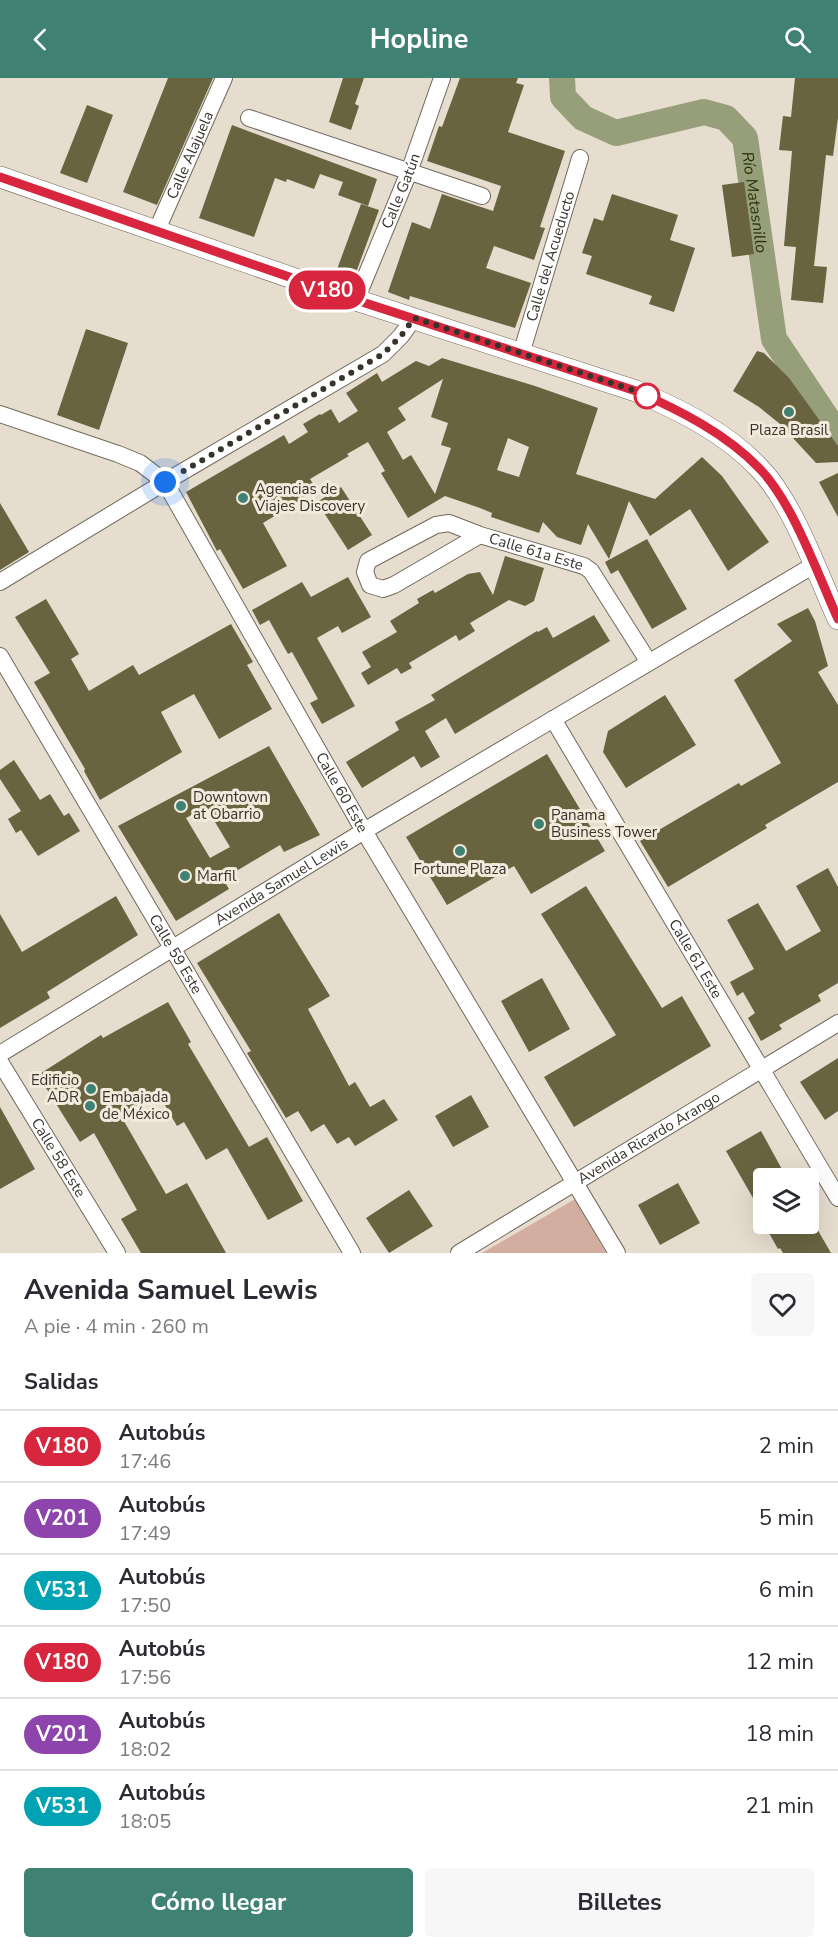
<!DOCTYPE html>
<html lang="es">
<meta charset="utf-8">
<style>
body{margin:0;font-family:"Nunito Sans",sans-serif;background:#f7f7f7;color:#2b2b33;height:100vh;display:flex;flex-direction:column;font-size:22px;white-space:nowrap}
*{box-sizing:border-box;margin:0}
p{font-size:20px;color:#7c7c81}
.icon{flex:none;width:33px;height:33px;fill:none;stroke:currentColor;stroke-width:2;stroke-linecap:round;stroke-linejoin:round}
.map{position:relative;height:1175px;overflow:hidden}
.drawer{display:flex;flex-direction:column;background:#fff;flex:1}
.drawer>*{flex:none}
.badge{padding:0 12px;border-radius:20px;font-size:21px;line-height:39px}
.tools{position:absolute;left:753px;top:1090px;display:grid;gap:12px}
.tools a{display:grid;place-items:center;width:66px;height:66px;border-radius:6px;background:#fff;box-shadow:0 6px 24px #0002;font-size:30px}
.you{position:absolute;width:30px;height:30px;margin:-15px;border:4px solid #fff;border-radius:50%;background:#1a73e8;box-shadow:0 0 0 9px #1a73e833}
.map>.badge{position:absolute;translate:-50% -50%;box-shadow:0 0 0 3px #fff}
h2{padding:0 24px;font-size:22px;line-height:54px}
.round{display:grid;place-items:center;flex:none;width:63px;height:63px;border-radius:6px;background:#f7f7f7}
.overview{display:flex;align-items:center;justify-content:space-between;height:102px;padding:0 24px}
h1{font-size:28px;font-weight:700;line-height:45px}
.button{display:flex;gap:12px;margin-top:auto;padding:12px 24px}
.button a{flex:1;height:69px;border-radius:6px;background:#3f8173;color:#fff;font-size:24px;font-weight:700;line-height:69px;text-align:center}
.button a+a{background:#f7f7f7;color:#2b2b33}
ul{padding:0;list-style:none}
li{display:flex;align-items:center;gap:18px;height:72px;padding:0 24px;border-top:2px solid #e1e1e2}
li div{flex:1}
li b{display:block;font-size:22px}
li em{font-style:normal}
li .badge{min-width:66px;font-weight:700;text-align:center}
header{display:flex;justify-content:space-between;align-items:center;height:78px;padding:0 24px;background:#3f8173;color:#fff;font-size:27px;font-weight:700}
.map>svg:first-child{display:block}
.green{fill:#d3ada0}
.lines{fill:none;stroke-linecap:round;stroke-linejoin:round}
.river{stroke:#969f7a;stroke-width:26}
.building{fill:#696340;fill-rule:evenodd}
.minor-casing{stroke:#71695c;stroke-width:18}
.major-casing{stroke:#71695c;stroke-width:22}
.minor{stroke:#fff;stroke-width:16}
.major{stroke:#fff;stroke-width:21}
.line-casing{stroke:#fff;stroke-width:14}
.line{stroke:#d7263d;stroke-width:9}
.walk{stroke:#36332d;stroke-width:6;stroke-dasharray:0 10.8}
.stop-dot{fill:#fff;stroke:#d7263d;stroke-width:3}
.poi-dot{fill:#3f8173;stroke:#f3eadc;stroke-width:2}
.labels{text-anchor:middle;dominant-baseline:central;stroke-width:6;stroke-linejoin:round;paint-order:stroke}
.street-label{font-size:15px;fill:#36332d;stroke:#f3eadc}
.poi-label{font-size:15px;fill:#36332d;stroke:#f3eadc;text-anchor:start}
.water-label{font-size:16px;font-style:italic;fill:#2a3104;stroke:#f3eadc}
</style>
<header><svg class="icon" aria-label="back" viewBox="0 0 24 24"><path d="M15 5l-7 7 7 7"/></svg>Hopline<svg class="icon" aria-label="search" viewBox="0 0 24 24"><circle cx="10" cy="10" r="6"/><path d="M15 15l6 6"/></svg></header>
<div class="map">
<svg width="838" height="1175" viewBox="0 0 838 1175">
<rect width="100%" height="100%" fill="#e6ddcf"/>
<path class="green" d="M 575,1121 L 606,1175 L 482,1175 Z"/>
<g class="lines">
<path class="river" id="s1" d="M 562,0 L 563,19 L 583,40 L 616,55 L 704,34 L 726,40 L 745,60 L 774,261 L 838,357"/>
</g>
<path class="building" d="M 168,0 L 213,0 L 157,127 L 123,114 Z
M 343,0 L 364,0 L 355,26 L 359,28 L 351,52 L 329,44 Z
M 460,0 L 518,0 L 516,5 L 524,7 L 508,54 L 565,73 L 540,149 L 545,150 L 534,182 L 494,168 L 486,190 L 531,205 L 515,250 L 410,218 L 409,222 L 388,214 L 412,144 L 430,151 L 442,116 L 493,133 L 501,108 L 427,83 L 439,48 L 442,49 Z
M 795,0 L 838,0 L 838,40 L 833,78 L 826,77 L 814,188 L 827,189 L 823,225 L 791,222 L 796,169 L 784,168 L 792,73 L 779,72 L 783,38 L 791,39 Z
M 87,27 L 113,37 L 87,105 L 60,95 Z
M 232,47 L 377,101 L 368,128 L 338,117 L 343,104 L 320,96 L 314,111 L 287,101 L 286,104 L 275,100 L 254,159 L 199,140 Z
M 744,104 L 754,176 L 732,179 L 722,107 Z
M 612,116 L 678,137 L 670,162 L 695,170 L 674,234 L 649,226 L 652,218 L 586,196 L 592,178 L 582,175 L 594,140 L 603,143 Z
M 361,126 L 379,132 L 354,200 L 336,194 Z
M 86,251 L 128,265 L 99,352 L 57,337 Z
M 757,273 L 764,275 L 789,300 L 838,368 L 838,384 L 816,385 L 780,346 L 759,329 L 733,313 Z
M 442,280 L 535,308 L 598,330 L 576,396 L 655,421 L 702,379 L 722,398 L 769,464 L 728,493 L 690,431 L 650,458 L 629,423 L 609,481 L 588,446 L 581,467 L 557,459 L 543,444 L 539,455 L 491,439 L 492,435 L 480,430 L 445,418 L 408,440 L 381,395 L 385,393 L 368,364 L 347,376 L 349,378 L 310,401 L 317,412 L 263,445 L 287,488 L 243,511 L 220,471 L 217,473 L 186,414 L 284,357 L 289,366 L 308,354 L 303,346 L 320,336 L 321,337 L 331,331 L 339,345 L 358,333 L 346,315 L 377,295 L 382,304 L 416,283 L 429,288 ZM 443,301 L 431,339 L 448,345 L 441,367 L 451,370 L 435,416 L 411,377 L 403,382 L 387,354 L 406,342 L 398,330 ZM 508,360 L 529,369 L 519,399 L 497,392 Z
M 838,395 L 838,439 L 819,404 Z
M 341,409 L 372,457 L 348,472 L 317,424 Z
M 0,425 L 29,474 L 0,492 Z
M 647,461 L 687,531 L 652,551 L 618,492 L 611,496 L 605,484 Z
M 505,478 L 544,490 L 534,523 L 525,528 L 509,522 L 470,545 L 475,553 L 459,563 L 456,557 L 409,585 L 412,590 L 401,596 L 397,590 L 368,607 L 361,595 L 371,589 L 362,574 L 397,554 L 390,543 L 419,525 L 417,521 L 433,512 L 435,515 L 468,496 L 480,494 L 493,517 Z
M 348,499 L 371,539 L 342,555 L 338,548 L 317,560 L 355,628 L 322,646 L 310,625 L 318,621 L 292,574 L 288,576 L 269,542 L 260,547 L 252,532 L 302,504 L 311,519 Z
M 46,521 L 79,576 L 71,581 L 89,613 L 133,587 L 139,597 L 231,546 L 253,584 L 247,587 L 272,631 L 219,661 L 194,616 L 161,634 L 182,674 L 100,722 L 84,693 L 85,691 L 34,604 L 50,595 L 15,539 Z
M 808,530 L 815,543 L 828,588 L 818,594 L 838,627 L 838,704 L 765,747 L 767,750 L 668,809 L 640,763 L 739,705 L 741,708 L 781,685 L 734,602 L 792,563 L 777,546 Z
M 594,537 L 610,563 L 455,656 L 446,640 L 425,653 L 440,679 L 421,690 L 414,678 L 362,710 L 346,684 L 399,652 L 395,644 L 435,622 L 431,617 L 537,553 L 538,554 L 547,549 L 553,560 Z
M 665,617 L 696,667 L 626,710 L 603,674 L 608,653 Z
M 269,668 L 320,757 L 284,774 L 280,767 L 223,801 L 229,811 L 176,843 L 118,748 ZM 206,729 L 230,769 L 210,780 L 186,740 Z
M 547,676 L 605,773 L 531,816 L 514,788 L 447,827 L 406,759 Z
M 14,682 L 40,722 L 50,716 L 64,738 L 69,735 L 80,753 L 38,778 L 21,752 L 16,755 L 8,741 L 21,733 L 0,701 L 0,692 Z
M 828,790 L 838,809 L 838,905 L 818,917 L 821,923 L 779,947 L 782,951 L 761,963 L 748,940 L 755,935 L 743,914 L 737,918 L 730,904 L 754,891 L 727,842 L 758,825 L 786,873 L 821,853 L 796,808 Z
M 586,808 L 662,930 L 682,918 L 711,968 L 574,1049 L 544,999 L 616,957 L 541,836 Z
M 116,818 L 138,857 L 47,914 L 50,920 L 0,950 L 0,836 L 22,874 Z
M 279,835 L 330,918 L 308,931 L 349,1008 L 355,1004 L 370,1029 L 384,1021 L 398,1042 L 355,1068 L 349,1059 L 337,1066 L 324,1046 L 311,1054 L 298,1033 L 286,1040 L 247,975 L 251,973 L 197,885 Z
M 542,900 L 570,951 L 529,974 L 501,923 Z
M 168,924 L 191,964 L 188,966 L 249,1069 L 267,1059 L 303,1123 L 268,1142 L 227,1070 L 206,1082 L 184,1044 L 177,1048 L 158,1015 L 121,1038 L 166,1116 L 187,1105 L 226,1175 L 141,1175 L 121,1141 L 137,1132 L 94,1055 L 80,1064 L 38,997 L 101,957 L 103,960 Z
M 838,980 L 838,1033 L 825,1042 L 800,1004 Z
M 471,1017 L 489,1049 L 453,1069 L 435,1038 Z
M 0,1029 L 35,1091 L 0,1111 Z
M 761,1053 L 784,1095 L 773,1101 L 764,1101 L 764,1139 L 726,1073 Z
M 678,1105 L 700,1145 L 660,1167 L 638,1127 Z
M 409,1112 L 433,1148 L 389,1175 L 366,1140 Z
M 808,1135 L 831,1175 L 783,1175 L 780,1170 L 778,1171 L 764,1146 L 808,1146 Z"/>
<g class="lines">
<defs>
<g id="minor">
<path d="M 249,40 L 482,118"/>
<path id="s2" d="M 156,154 L 224,0"/>
<path id="s3" d="M 356,222 L 409,94 L 442,0"/>
<path id="s4" d="M 521,276 L 580,80"/>
<path id="s5" d="M 0,336 L 118,376 L 140,385 L 165,404 L 364,753 L 617,1175"/>
<path id="s6" d="M 480,457 L 394,507 L 383,511 L 370,507 L 365,494 L 368,483 L 436,447 L 449,445 L 480,457 L 584,488 L 591,493 L 648,583"/>
<path d="M 0,504 L 165,404 L 383,276 L 401,258 L 414,240"/>
<path id="s7" d="M 0,578 L 352,1175"/>
<path id="s8" d="M 553,641 L 838,1120"/>
<path id="s9" d="M 0,976 L 364,753 L 814,487"/>
<path id="s10" d="M 0,984 L 117,1175"/>
<path id="s11" d="M 459,1175 L 838,945"/>
</g>
<path id="major" d="M 0,99 L 356,222 L 636,313 C 680,332 727,355 760,391 C 793,425 818,497 838,541"/>
</defs>
<use href="#minor" class="minor-casing"/>
<use href="#major" class="major-casing"/>
<use href="#minor" class="minor"/>
<use href="#major" class="major"/>
</g>
<g class="lines">
<defs>
<path id="line" d="M 0,99 L 356,222 L 636,313 C 679,332 727,356 760,391 C 793,425 818,497 838,541"/>
</defs>
<use href="#line" class="line-casing"/>
<use href="#line" class="line"/>
<path class="walk" d="M 165,404 L 383,276 L 401,258 L 414,240 L 636,313 L 657,322 L 647,318"/>
</g>
<circle class="stop-dot" cx="647" cy="318" r="12"/>
<g class="poi-dot">
<circle cx="789" cy="334" r="6"/>
<circle cx="243" cy="420" r="6"/>
<circle cx="181" cy="728" r="6"/>
<circle cx="539" cy="746" r="6"/>
<circle cx="460" cy="773" r="6"/>
<circle cx="185" cy="798" r="6"/>
<circle cx="91" cy="1011" r="6"/>
<circle cx="90" cy="1028" r="6"/>
</g>
<g class="labels">
<g class="street-label">
<text stroke="none"><textPath href="#s2" startOffset="84">Calle Alajuela</textPath></text>
<text stroke="none"><textPath href="#s3" startOffset="118">Calle Gatún</textPath></text>
<text stroke="none"><textPath href="#s4" startOffset="102">Calle del Acueducto</textPath></text>
<text stroke="none"><textPath href="#s6" startOffset="332">Calle 61a Este</textPath></text>
<text stroke="none"><textPath href="#s5" startOffset="537">Calle 60 Este</textPath></text>
<text stroke="none"><textPath href="#s9" startOffset="330">Avenida Samuel Lewis</textPath></text>
<text stroke="none"><textPath href="#s7" startOffset="346">Calle 59 Este</textPath></text>
<text stroke="none"><textPath href="#s8" startOffset="279">Calle 61 Este</textPath></text>
<text stroke="none"><textPath href="#s11" startOffset="222">Avenida Ricardo Arango</textPath></text>
<text stroke="none"><textPath href="#s10" startOffset="112">Calle 58 Este</textPath></text>
</g>
<g class="poi-label">
<text x="789" y="352" text-anchor="middle">Plaza Brasil</text>
<text x="255" y="411">Agencias de<tspan x="255" dy="17">Viajes Discovery</tspan></text>
<text x="193" y="719">Downtown<tspan x="193" dy="17">at Obarrio</tspan></text>
<text x="551" y="737">Panama<tspan x="551" dy="17">Business Tower</tspan></text>
<text x="460" y="791" text-anchor="middle">Fortune Plaza</text>
<text x="197" y="798">Marfil</text>
<text x="79" y="1002" text-anchor="end">Edificio<tspan x="79" dy="17">ADR</tspan></text>
<text x="102" y="1019">Embajada<tspan x="102" dy="17">de México</tspan></text>
</g>
<g class="water-label">
<text stroke="none"><textPath href="#s1" startOffset="290">Río Matasnillo</textPath></text>
</g>
</g>
</svg>
<div class="tools">
<a><svg class="icon" aria-label="layers" viewBox="0 0 24 24"><path d="M12 4l9 5-9 5-9-5zM3 14l9 5 9-5"/></svg></a>
</div>
<div class="you" style="left:165px;top:404px"></div>
<b class="badge" style="left:327px;top:212px;background:#d7263d;color:#fff">V180</b>
</div>
<section class="drawer">
<div class="overview"><div><h1>Avenida Samuel Lewis</h1><p>A pie · 4 min · 260 m</p></div><a class="round"><svg class="icon" aria-label="heart" viewBox="0 0 24 24"><path d="M12 20l-8-8c-3-5 5-10 8-4 3-6 11-1 8 4z"/></svg></a></div>
<h2>Salidas</h2>
<ul>
<li><span class="badge" style="background:#d7263d;color:#fff">V180</span><div><b>Autobús</b><p>17:46</p></div><em>2 min</em></li>
<li><span class="badge" style="background:#8e44ad;color:#fff">V201</span><div><b>Autobús</b><p>17:49</p></div><em>5 min</em></li>
<li><span class="badge" style="background:#00a3b4;color:#fff">V531</span><div><b>Autobús</b><p>17:50</p></div><em>6 min</em></li>
<li><span class="badge" style="background:#d7263d;color:#fff">V180</span><div><b>Autobús</b><p>17:56</p></div><em>12 min</em></li>
<li><span class="badge" style="background:#8e44ad;color:#fff">V201</span><div><b>Autobús</b><p>18:02</p></div><em>18 min</em></li>
<li><span class="badge" style="background:#00a3b4;color:#fff">V531</span><div><b>Autobús</b><p>18:05</p></div><em>21 min</em></li>
</ul>
<div class="button"><a>Cómo llegar</a><a>Billetes</a></div>
</section>
